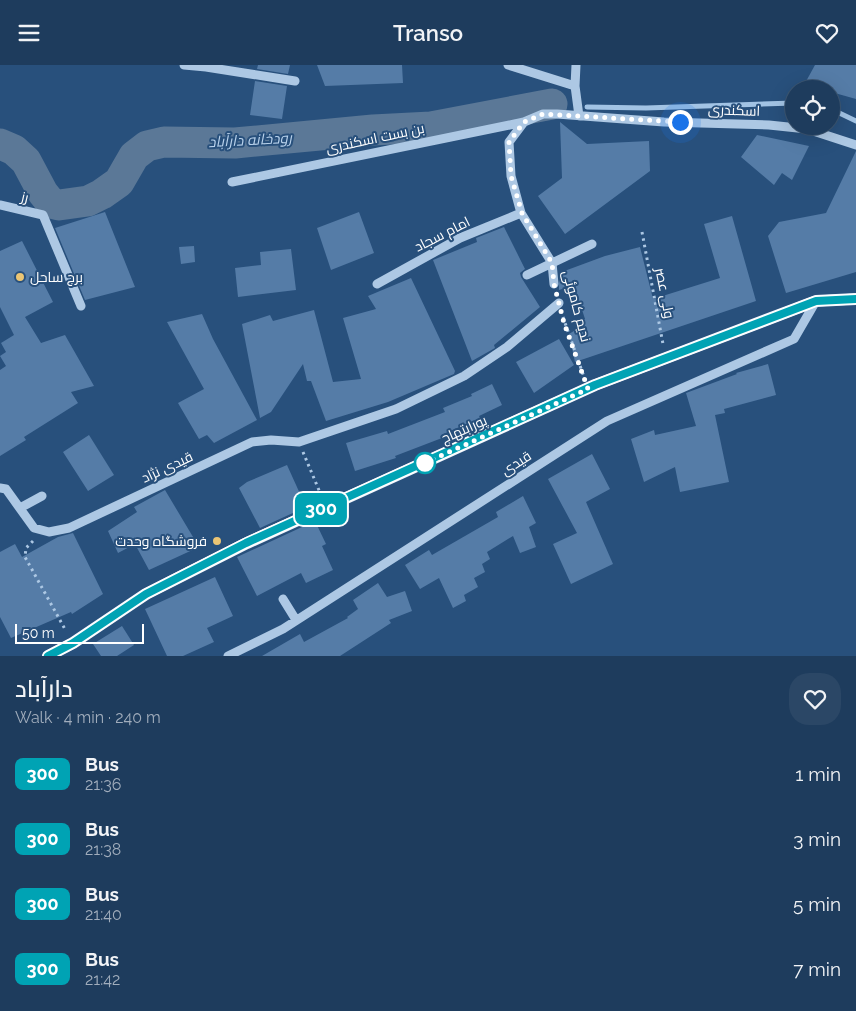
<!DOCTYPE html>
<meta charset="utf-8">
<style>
body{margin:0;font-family:Raleway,Cairo,sans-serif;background:#2b4766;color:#f1f3f6;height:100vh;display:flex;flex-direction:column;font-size:19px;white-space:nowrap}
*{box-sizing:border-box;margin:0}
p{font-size:16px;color:#a1adbc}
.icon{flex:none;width:28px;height:28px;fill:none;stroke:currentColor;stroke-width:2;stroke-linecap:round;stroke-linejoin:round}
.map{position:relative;height:591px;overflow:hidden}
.side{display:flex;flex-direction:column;background:#1e3c5d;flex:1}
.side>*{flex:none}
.badge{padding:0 10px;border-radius:8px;font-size:18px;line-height:32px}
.buttons{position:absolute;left:785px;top:15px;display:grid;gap:10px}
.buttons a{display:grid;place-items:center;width:55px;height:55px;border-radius:50%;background:#1e3c5d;box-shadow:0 5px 20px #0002,0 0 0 1px #3c5672;font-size:25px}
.scale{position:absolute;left:15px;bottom:12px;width:129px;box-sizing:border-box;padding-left:5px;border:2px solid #fff;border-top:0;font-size:14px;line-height:18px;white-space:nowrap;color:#fff;-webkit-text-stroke:4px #28507c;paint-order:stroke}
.you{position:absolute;width:25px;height:25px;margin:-12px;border:4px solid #fff;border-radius:50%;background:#1a73e8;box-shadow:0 0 0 8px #1a73e833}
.map>.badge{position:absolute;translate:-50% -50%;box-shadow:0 0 0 2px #fff}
.round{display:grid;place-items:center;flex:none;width:52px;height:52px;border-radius:20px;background:#2b4766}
.head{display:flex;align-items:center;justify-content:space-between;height:85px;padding:0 15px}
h1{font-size:24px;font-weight:600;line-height:38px}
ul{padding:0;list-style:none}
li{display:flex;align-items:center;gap:15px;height:65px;padding:0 15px}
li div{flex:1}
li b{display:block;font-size:19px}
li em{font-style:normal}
li .badge{min-width:55px;font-weight:700;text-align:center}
header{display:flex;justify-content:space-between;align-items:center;height:65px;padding:0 15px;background:#1e3c5d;font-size:22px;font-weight:600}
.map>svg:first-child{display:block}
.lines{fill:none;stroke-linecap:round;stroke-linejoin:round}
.stream{stroke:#a2c3e4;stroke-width:5}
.river{stroke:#5b7897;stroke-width:31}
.building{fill:#557ca7}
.path{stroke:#adc8e4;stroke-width:3;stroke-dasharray:2.5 4;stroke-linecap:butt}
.minor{stroke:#adc8e4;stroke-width:9}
.major{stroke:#edf4fc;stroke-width:12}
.line-casing{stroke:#fff;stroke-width:11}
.line{stroke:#00a3b4;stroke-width:8}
.walk{stroke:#fff;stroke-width:5;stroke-dasharray:0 9}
.poi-dot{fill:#ebc574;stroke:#28507c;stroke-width:2}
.stop-dot{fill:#fff;stroke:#00a3b4;stroke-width:2.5}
.labels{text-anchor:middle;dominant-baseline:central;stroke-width:4;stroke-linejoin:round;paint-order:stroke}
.street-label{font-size:14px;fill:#fff;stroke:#28507c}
.poi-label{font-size:14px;fill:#fff;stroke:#28507c;text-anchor:start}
.water-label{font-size:15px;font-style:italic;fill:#b9d2ec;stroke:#28507c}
</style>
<header><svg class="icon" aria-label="menu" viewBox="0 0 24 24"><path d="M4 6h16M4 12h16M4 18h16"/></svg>Transo<svg class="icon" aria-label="heart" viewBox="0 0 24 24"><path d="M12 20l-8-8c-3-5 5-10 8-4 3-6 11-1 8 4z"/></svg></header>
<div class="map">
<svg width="856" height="591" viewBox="0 0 856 591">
<rect width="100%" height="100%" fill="#28507c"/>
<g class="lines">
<path class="stream" d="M 587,42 L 646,43 L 794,38
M 831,44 L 856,56"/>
<path class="river" d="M 0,79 L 14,85 L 26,96 L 43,128 L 51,138 L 59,140 L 88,136 L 102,129 L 119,117 L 134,91 L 147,81 L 164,77 L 235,78 L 373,65 L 431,62 L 552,39"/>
</g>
<path class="building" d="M 258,0 L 290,0 L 288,9 L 257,4 Z
M 317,0 L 402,0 L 403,18 L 325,21 Z
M 815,0 L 856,0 L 856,34 L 831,27 L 831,24 L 819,24 L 804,20 Z
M 255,16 L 287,21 L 282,54 L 250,50 Z
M 560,57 L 587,79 L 649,76 L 650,106 L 565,169 L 538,131 L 562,113 Z
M 757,70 L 809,81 L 792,115 L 782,108 L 774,120 L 741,92 Z
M 856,86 L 856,207 L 786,228 L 768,171 L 779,157 L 826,148 Z
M 105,147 L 135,222 L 85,235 L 55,163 Z
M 359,147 L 374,188 L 331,205 L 317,163 Z
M 732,151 L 756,236 L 575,297 L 569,269 L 577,264 L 574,257 L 585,254 L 574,220 L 559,225 L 559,208 L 605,191 L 640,182 L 653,234 L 720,213 L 704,159 Z
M 504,162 L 525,204 L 520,208 L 521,212 L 540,242 L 494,280 L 495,283 L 472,296 L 433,195 L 477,177 L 476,173 Z
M 22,176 L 53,237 L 25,252 L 41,278 L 65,270 L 94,321 L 71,327 L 78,338 L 24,372 L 26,375 L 0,391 L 0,305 L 6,301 L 0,291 L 6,287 L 1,278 L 14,270 L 0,242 L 0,186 Z
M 194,181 L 195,197 L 181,199 L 179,182 Z
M 291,184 L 296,225 L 238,232 L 235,203 L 261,200 L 260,187 Z
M 411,213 L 455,306 L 454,309 L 388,337 L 326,356 L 311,316 L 307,316 L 303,299 L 271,347 L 260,353 L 242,259 L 270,250 L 273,256 L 314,245 L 333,317 L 361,314 L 343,253 L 376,244 L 368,231 Z
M 202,249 L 213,274 L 257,355 L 214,378 L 207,370 L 199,374 L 178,338 L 204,324 L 167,257 Z
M 559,274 L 574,300 L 534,328 L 516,297 Z
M 768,299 L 776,330 L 724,344 L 725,348 L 715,350 L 729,417 L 680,427 L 675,402 L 644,417 L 631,374 L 654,365 L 655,370 L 696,361 L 686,328 L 737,309 L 736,308 Z
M 492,319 L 502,340 L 479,351 L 480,353 L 441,370 L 442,373 L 395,391 L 396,393 L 355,406 L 346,378 L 387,366 L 388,369 L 445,347 L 443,343 L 472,331 L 471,329 Z
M 89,370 L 114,410 L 88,426 L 63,387 Z
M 592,389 L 610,424 L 586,437 L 613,499 L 571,519 L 553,479 L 577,468 L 548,414 Z
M 287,400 L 306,442 L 260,463 L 239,423 L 247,417 Z
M 165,425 L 199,482 L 149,505 L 135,479 L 118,488 L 108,466 L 137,447 L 134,442 Z
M 523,431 L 536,458 L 529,462 L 536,482 L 520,488 L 513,471 L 487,487 L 490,494 L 482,499 L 485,507 L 474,513 L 478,522 L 464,530 L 466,536 L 453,543 L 439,513 L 420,524 L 405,500 L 429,485 L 432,490 L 498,452 L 496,447 Z
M 315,456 L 326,479 L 322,481 L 333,505 L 306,518 L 301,508 L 257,531 L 237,492 Z
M 73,468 L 103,529 L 72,549 L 71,547 L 11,573 L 0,552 L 0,487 L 15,479 L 22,492 L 58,472 Z
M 215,512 L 233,551 L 207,563 L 214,577 L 183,591 L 167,591 L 145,544 Z
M 378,518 L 387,532 L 405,526 L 412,546 L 389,555 L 391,558 L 340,591 L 262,591 L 300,569 L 304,577 L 348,553 L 347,552 L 358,544 L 353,535 Z
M 122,561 L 134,580 L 117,591 L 101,591 L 93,579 Z"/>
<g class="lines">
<path class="path" d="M 642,167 L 663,279
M 563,252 L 584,312
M 303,387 L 321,430
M 33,476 L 26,483 L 25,492 L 66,566"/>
<path class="minor" d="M 184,0 L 206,2
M 207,0 L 206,2 L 295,16
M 508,0 L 575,21
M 576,0 L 575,21 L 579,51
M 524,57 L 509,77 L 511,111 L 521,148 L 552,198 L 554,219
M 232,117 L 524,57 L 543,49 L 557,49 L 664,57 L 769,60 L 807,64 L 856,80
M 0,140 L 43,150 L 81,241
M 527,210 L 592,179
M 377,219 L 460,173 L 521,148
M 0,423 L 6,424 L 34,463 L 49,467 L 69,463 L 252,377 L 271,375 L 299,377 L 396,344 L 464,311 L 507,282 L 559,238
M 20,443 L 42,431
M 283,534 L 296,555
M 228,591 L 283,564 L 607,356 L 794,274 L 816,236"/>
<path class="major" d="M 48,591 L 73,578 L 146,529 L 247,478 L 595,320 L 816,236 L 856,234"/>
</g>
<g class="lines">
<defs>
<path id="line" d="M 48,591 L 73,578 L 146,529 L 246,478 L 595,320 L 816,236 L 856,234"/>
</defs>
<use href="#line" class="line-casing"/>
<use href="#line" class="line"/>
<path class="walk" d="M 425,398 L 588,324 L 564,258 L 554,219 L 552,198 L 522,148 L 511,111 L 509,77 L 524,57 L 543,49 L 680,57"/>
</g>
<g class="poi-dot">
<circle cx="20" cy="212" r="5"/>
<circle cx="217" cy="476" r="5"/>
</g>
<circle class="stop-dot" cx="425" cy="398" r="10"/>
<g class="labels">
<g class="street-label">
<text transform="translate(734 45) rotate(2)">اسکندری</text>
<text transform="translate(375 73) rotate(-12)">بن بست اسکندری</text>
<text transform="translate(25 132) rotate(13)">رز</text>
<text transform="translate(442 169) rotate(-27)">امام سجاد</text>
<text transform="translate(665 228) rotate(79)">ولی عصر</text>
<text transform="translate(577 241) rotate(75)">ندیم کاموئی</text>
<text transform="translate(464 364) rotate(-24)">پورابتهاج</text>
<text transform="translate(516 398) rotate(-33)">قیدی</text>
<text transform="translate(167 402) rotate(-25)">قیدی نژاد</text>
</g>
<g class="poi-label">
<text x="30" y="212">برج ساحل</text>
<text x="207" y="476" text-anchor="end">فروشگاه وحدت</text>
</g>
<g class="water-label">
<text transform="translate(250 75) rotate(-3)">رودخانه دارآباد</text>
</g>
</g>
</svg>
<div class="buttons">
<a><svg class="icon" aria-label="locate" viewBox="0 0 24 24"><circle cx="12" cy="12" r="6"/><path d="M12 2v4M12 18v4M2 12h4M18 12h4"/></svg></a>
</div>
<div class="scale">50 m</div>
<div class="you" style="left:680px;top:57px"></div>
<b class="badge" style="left:321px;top:444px;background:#00a3b4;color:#fff">300</b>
</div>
<section class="side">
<div class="head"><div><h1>دارآباد</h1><p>Walk · 4 min · 240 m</p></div><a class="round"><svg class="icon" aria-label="heart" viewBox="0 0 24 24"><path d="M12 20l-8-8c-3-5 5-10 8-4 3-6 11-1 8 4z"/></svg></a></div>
<ul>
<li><span class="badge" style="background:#00a3b4;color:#fff">300</span><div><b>Bus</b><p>21:36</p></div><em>1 min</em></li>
<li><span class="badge" style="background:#00a3b4;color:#fff">300</span><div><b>Bus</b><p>21:38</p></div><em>3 min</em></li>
<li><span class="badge" style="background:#00a3b4;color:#fff">300</span><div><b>Bus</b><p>21:40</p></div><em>5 min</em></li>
<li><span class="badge" style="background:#00a3b4;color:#fff">300</span><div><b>Bus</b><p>21:42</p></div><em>7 min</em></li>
</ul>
</section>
